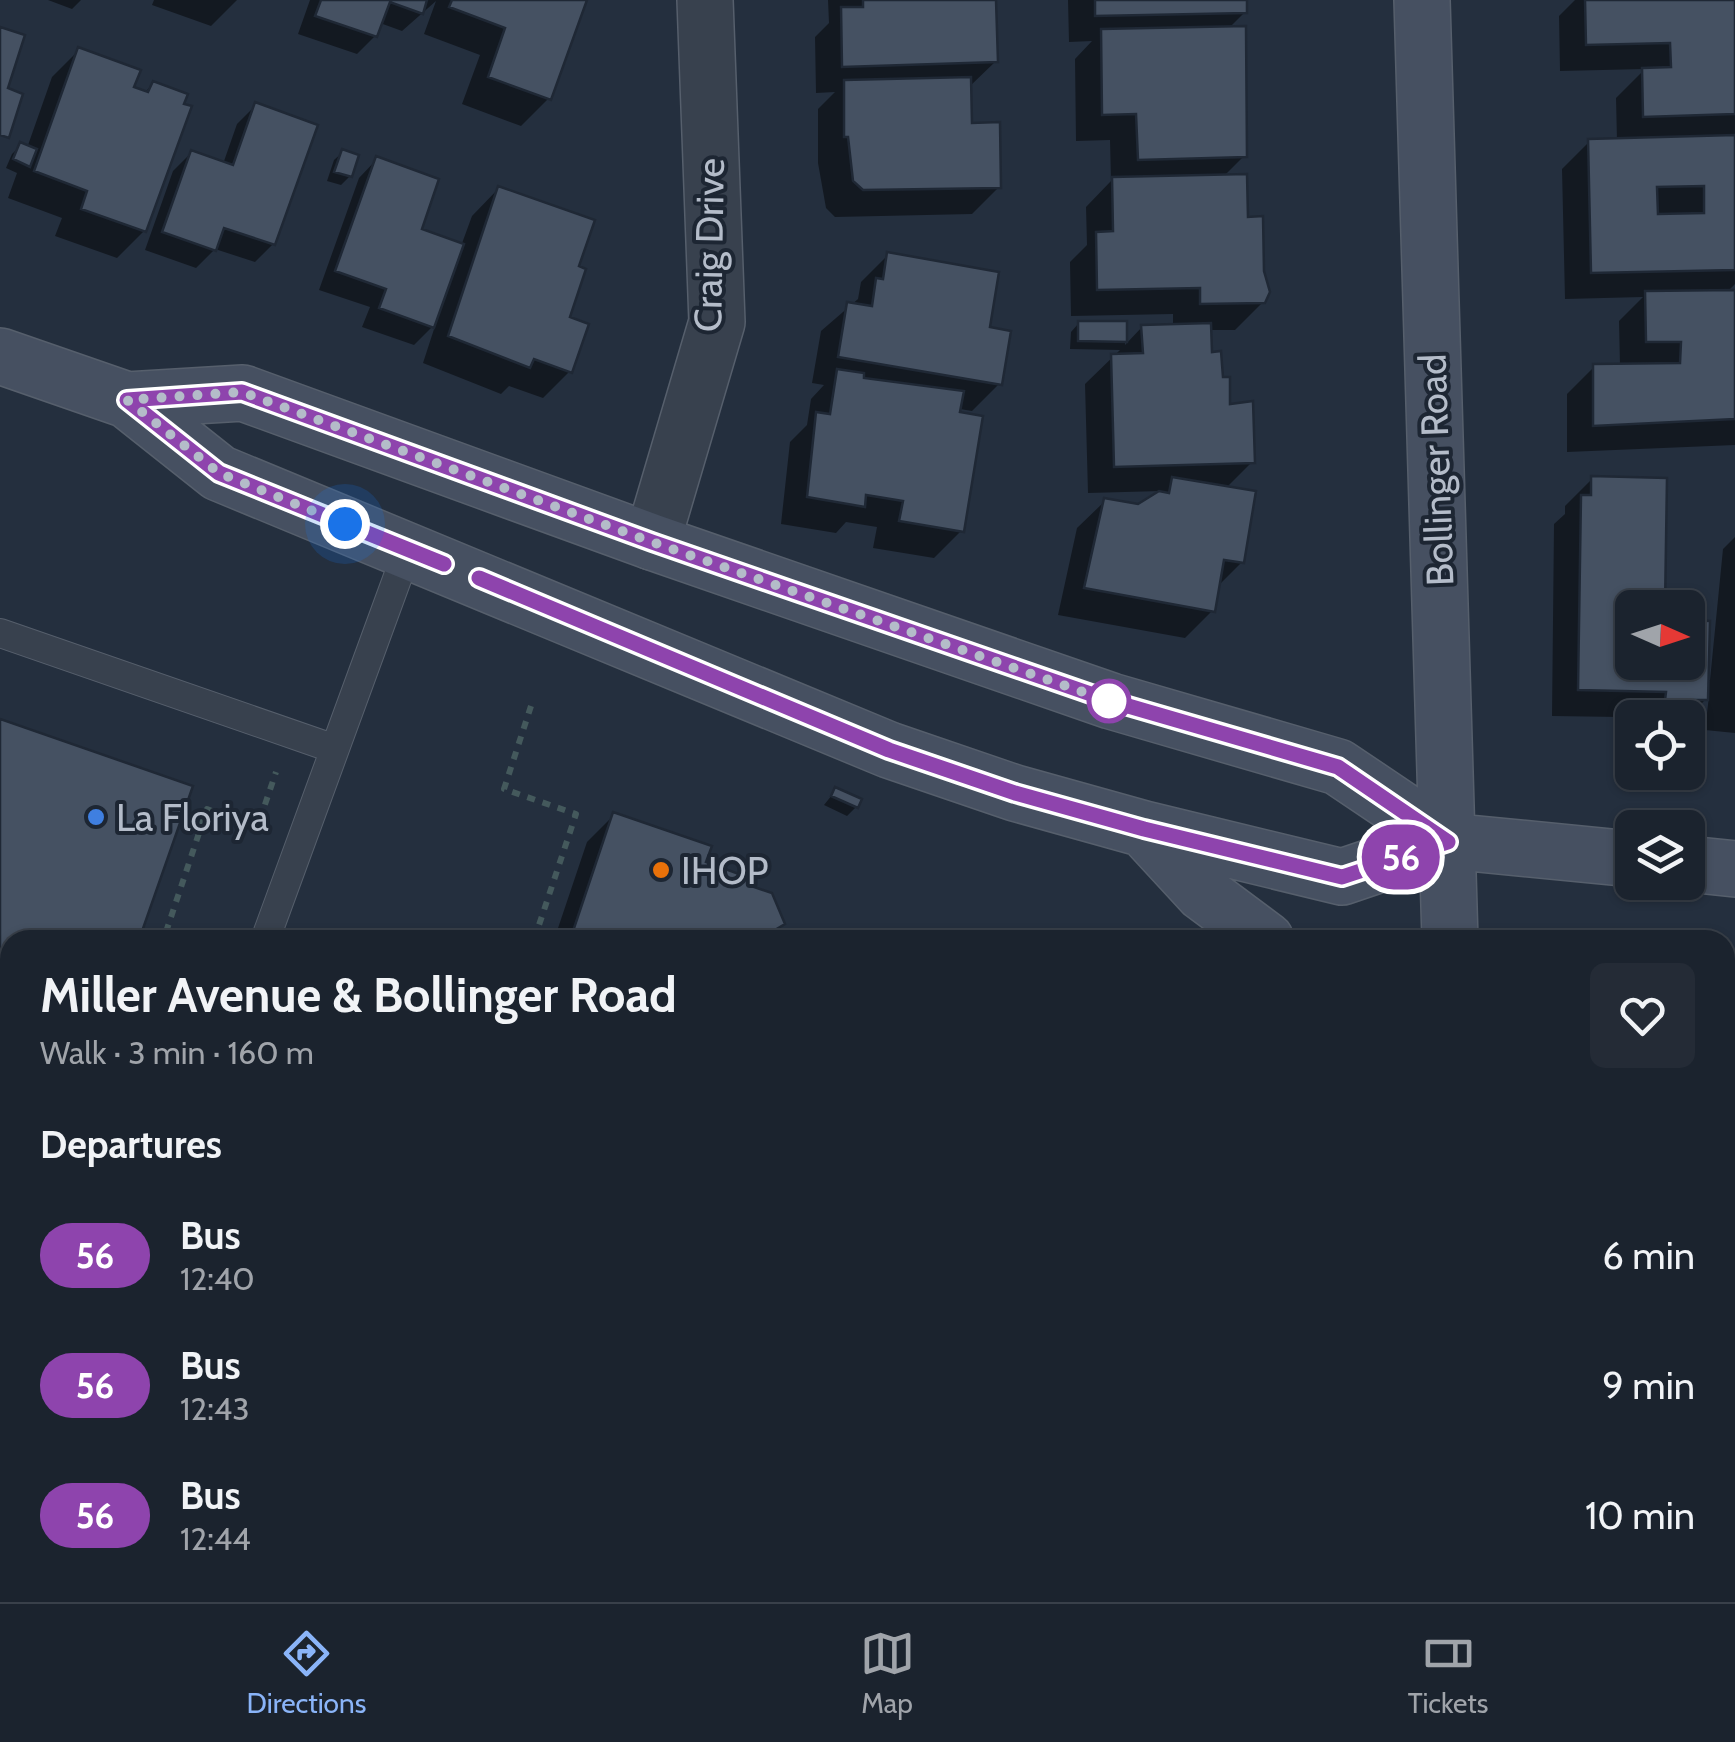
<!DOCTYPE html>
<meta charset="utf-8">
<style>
body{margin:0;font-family:Cabin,sans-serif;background:#242b36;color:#f1f3f6;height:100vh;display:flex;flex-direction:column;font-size:38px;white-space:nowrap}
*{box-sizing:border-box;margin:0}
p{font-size:32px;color:#a0a4aa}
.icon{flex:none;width:55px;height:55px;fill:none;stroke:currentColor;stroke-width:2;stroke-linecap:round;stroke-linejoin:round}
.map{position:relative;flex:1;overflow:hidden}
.panel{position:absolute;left:0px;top:930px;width:1735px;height:672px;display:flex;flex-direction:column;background:#1b232e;border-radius:30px 30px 0 0;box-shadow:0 2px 8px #0004,0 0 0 2px #39404a}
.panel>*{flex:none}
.badge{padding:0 20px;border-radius:32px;font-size:35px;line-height:65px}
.needle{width:65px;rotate:93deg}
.controls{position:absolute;left:1615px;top:590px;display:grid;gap:20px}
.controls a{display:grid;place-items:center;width:90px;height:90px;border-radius:15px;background:#1b232e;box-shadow:0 2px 8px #0004,0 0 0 2px #39404a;font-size:50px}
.you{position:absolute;width:50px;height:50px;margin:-25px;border:8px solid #fff;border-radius:50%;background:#1a73e8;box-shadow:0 0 0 15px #1a73e833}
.map>.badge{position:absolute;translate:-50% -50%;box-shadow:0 0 0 5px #fff}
h2{padding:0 40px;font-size:38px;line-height:90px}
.round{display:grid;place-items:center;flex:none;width:105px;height:105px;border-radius:15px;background:#242b36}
.headline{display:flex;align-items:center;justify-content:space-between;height:170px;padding:0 40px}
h1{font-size:48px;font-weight:700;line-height:75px}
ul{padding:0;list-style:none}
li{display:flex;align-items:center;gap:30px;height:130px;padding:0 40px}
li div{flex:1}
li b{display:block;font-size:38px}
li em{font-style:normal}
li .badge{min-width:110px;font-weight:700;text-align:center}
.dock{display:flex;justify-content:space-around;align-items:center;height:140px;border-top:2px solid #39404a;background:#1b232e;font-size:28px;color:#a0a4aa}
.dock a{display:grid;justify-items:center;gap:5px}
.dock .current{color:#8ab4f8}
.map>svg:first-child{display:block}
.green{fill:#263c3f}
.shadow{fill:#0007}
.building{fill:#455162;stroke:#1f2835;stroke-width:2.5;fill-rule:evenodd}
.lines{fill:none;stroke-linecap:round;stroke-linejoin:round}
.service-casing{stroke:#565f6c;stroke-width:30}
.minor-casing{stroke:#565f6c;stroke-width:58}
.secondary-casing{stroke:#565f6c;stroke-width:58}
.path{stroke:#44595c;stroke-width:6;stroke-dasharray:8 8;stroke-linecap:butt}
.service{stroke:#38414e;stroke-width:28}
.minor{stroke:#38414e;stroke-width:55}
.secondary{stroke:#465061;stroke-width:55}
.line-casing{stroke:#fff;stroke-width:22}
.line{stroke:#8e44ad;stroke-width:15}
.walk{stroke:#b4bcc9;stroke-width:10;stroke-dasharray:0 18}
.stop-dot{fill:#fff;stroke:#8e44ad;stroke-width:5}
.shop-dot{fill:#3f7fe0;stroke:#1d2633;stroke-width:4}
.food-dot{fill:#e8710a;stroke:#1d2633;stroke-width:4}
.labels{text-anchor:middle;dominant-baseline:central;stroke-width:8;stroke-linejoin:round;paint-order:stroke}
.street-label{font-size:38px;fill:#b4bcc9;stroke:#1d2633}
.poi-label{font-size:38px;fill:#b4bcc9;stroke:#1d2633;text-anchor:start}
</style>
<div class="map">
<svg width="1735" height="1602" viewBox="0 0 1735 1602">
<rect width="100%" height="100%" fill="#242f3e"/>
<path class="green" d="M 1591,1593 L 1668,1593 L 1668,1602 L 1592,1602 Z"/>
<path class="shadow" d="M 48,0 L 81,0 L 72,9 Z
M 154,0 L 237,0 L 211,26 L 152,5 Z
M 310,0 L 585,0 L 548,99 L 521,126 L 462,104 L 480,55 L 424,34 L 436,1 L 402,31 L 380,23 L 375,36 L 357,54 L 298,34 Z
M 828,0 L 994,0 L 996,61 L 968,88 L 969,125 L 999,187 L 972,214 L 835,217 L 826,208 L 818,163 L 818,109 L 835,92 L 816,93 L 815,37 L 829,23 Z
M 1068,0 L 1244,0 L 1245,12 L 1228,29 L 1244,156 L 1223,177 L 1245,220 L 1263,302 L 1235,330 L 1209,330 L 1210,355 L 1252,462 L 1225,489 L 1242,562 L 1216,588 L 1212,611 L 1185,638 L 1058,615 L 1077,528 L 1105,501 L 1139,507 L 1162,491 L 1088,493 L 1085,384 L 1120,350 L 1070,349 L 1071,332 L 1079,323 L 1125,324 L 1125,345 L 1142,327 L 1173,326 L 1173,314 L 1071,316 L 1070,262 L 1087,245 L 1086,207 L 1111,181 L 1110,140 L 1076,141 L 1075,59 L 1092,41 L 1069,42 Z
M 1575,0 L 1735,0 L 1735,284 L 1726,293 L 1735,292 L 1735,445 L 1567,452 L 1567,394 L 1594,367 L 1620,366 L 1619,321 L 1643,297 L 1565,299 L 1562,169 L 1589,142 L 1617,141 L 1616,98 L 1645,69 L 1560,71 L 1559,16 Z
M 79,50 L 131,89 L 144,93 L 153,84 L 144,231 L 117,258 L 55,236 L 62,218 L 8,198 L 17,173 L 6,168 L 12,154 L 21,145 L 27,148 L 52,77 Z
M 256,105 L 273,244 L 255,262 L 215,249 L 196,268 L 145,250 L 173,171 L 192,152 L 223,164 L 237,124 Z
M 343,152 L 350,176 L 341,185 L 327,181 L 334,160 Z
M 377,159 L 418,231 L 461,246 L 472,216 L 499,188 L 575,268 L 566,319 L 570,371 L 543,398 L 509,386 L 501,394 L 423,363 L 436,323 L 414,345 L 362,327 L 370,307 L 319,290 L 359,178 Z
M 888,255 L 987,329 L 999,384 L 972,411 L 954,408 L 961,531 L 934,558 L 873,548 L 877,527 L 846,522 L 836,533 L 781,524 L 790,442 L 807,425 L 811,399 L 824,385 L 812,383 L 821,331 L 858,299 L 861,282 Z
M 1592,479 L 1632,608 L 1632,662 L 1688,662 L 1688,623 L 1707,623 L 1706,680 L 1710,680 L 1723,549 L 1735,537 L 1735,733 L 1705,730 L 1709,696 L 1687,718 L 1552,716 L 1554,524 L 1565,514 L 1565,506 Z
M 836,790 L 856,807 L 847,816 L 824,805 Z
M 614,815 L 703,864 L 782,923 L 765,940 L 554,940 L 587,842 Z
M 1725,1035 L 1735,1035 L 1735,1368 L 1725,1368 Z
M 1725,1530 L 1735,1530 L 1735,1602 L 1635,1602 L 1635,1592 L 1725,1592 Z"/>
<path class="building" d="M 321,0 L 427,0 L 423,14 L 390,2 L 377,37 L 315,16 Z
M 452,0 L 587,0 L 551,100 L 488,77 L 505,28 L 449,7 Z
M 863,0 L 996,0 L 998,62 L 842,67 L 841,7 L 863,7 Z
M 1095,0 L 1247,0 L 1247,13 L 1095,16 Z
M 1585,0 L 1735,0 L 1735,114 L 1643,117 L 1642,68 L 1671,67 L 1670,43 L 1586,45 Z
M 1246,26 L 1247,157 L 1138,160 L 1136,114 L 1102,115 L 1101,29 Z
M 0,27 L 25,35 L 8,88 L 23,94 L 9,138 L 0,135 Z
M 78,47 L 141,70 L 134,87 L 148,92 L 153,81 L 188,94 L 184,104 L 192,106 L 146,232 L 81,209 L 87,191 L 34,171 Z
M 971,77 L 972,123 L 1000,122 L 1001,188 L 863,190 L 853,181 L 848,137 L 844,137 L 844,80 Z
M 255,102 L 318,125 L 275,245 L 224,228 L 216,251 L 162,232 L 191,150 L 233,165 Z
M 1735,135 L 1735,270 L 1591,273 L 1588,139 ZM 1704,186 L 1704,213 L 1658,214 L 1657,187 Z
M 20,142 L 37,149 L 30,167 L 13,159 Z
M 342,149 L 359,155 L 352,177 L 334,172 Z
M 376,156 L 439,179 L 422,229 L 464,244 L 434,328 L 379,308 L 386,289 L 335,271 Z
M 1247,174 L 1248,217 L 1263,216 L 1264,271 L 1270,292 L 1265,303 L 1200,304 L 1200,288 L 1097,290 L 1096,232 L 1113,231 L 1112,177 Z
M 498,186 L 595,220 L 579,266 L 586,269 L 570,317 L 589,324 L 572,373 L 534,359 L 530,368 L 448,336 Z
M 887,252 L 999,272 L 990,327 L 1011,331 L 1002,385 L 838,357 L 847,302 L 872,306 L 876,278 L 883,279 Z
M 1735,290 L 1735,419 L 1593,426 L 1593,364 L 1680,363 L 1681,342 L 1646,342 L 1645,291 Z
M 1078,321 L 1127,321 L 1127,342 L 1078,341 Z
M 1211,323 L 1212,352 L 1221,351 L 1223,377 L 1230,377 L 1230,404 L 1253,401 L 1255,463 L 1114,467 L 1111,354 L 1143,353 L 1141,325 Z
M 837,369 L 864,373 L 864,378 L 964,391 L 960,412 L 983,416 L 964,532 L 899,521 L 903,501 L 866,495 L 865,507 L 807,497 L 816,412 L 830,414 Z
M 1591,476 L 1667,478 L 1665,608 L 1632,608 L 1632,662 L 1688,662 L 1688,620 L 1710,621 L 1708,700 L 1665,700 L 1666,692 L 1578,690 L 1581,495 L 1591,495 Z
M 1172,477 L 1256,491 L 1244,563 L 1224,560 L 1215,612 L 1084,588 L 1104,498 L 1138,504 L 1159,491 L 1169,493 Z
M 0,719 L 193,786 L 139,940 L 10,940 L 10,1315 L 0,1343 Z
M 835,787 L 862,799 L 858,808 L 831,796 Z
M 613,812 L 712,846 L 706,862 L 750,878 L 748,885 L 772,893 L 785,924 L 758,940 L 570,940 Z
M 1725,1032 L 1735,1032 L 1735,1335 L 1725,1336 Z
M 1725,1528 L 1735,1528 L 1735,1602 L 1670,1602 L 1669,1592 L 1725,1592 Z"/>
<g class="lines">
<defs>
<path id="service" d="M 0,633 L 332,748
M 265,940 L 408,549
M 194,1592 L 220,1602
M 1201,1592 L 1201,1602"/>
<path id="minor" d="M 652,542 L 717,322 L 705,0"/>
<path id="secondary" d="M 1422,0 L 1450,940
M 0,356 L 127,400 L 219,473 L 889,750 L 1015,793 L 1144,829 L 1342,877 L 1448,841 L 1632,859
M 127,400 L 243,393 L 652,542 L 1111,701 L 1338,767 L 1448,841
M 1144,829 L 1203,893 L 1266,940
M 1688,864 L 1735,869
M 1466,1592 L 1466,1602"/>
</defs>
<use href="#service" class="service-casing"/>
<use href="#minor" class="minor-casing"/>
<use href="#secondary" class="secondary-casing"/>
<path class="path" d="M 531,706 L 504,789 L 576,814 L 534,940
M 177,940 L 165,935 L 207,809 L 257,828 L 276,772
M 0,1384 L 10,1354"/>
<use href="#service" class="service"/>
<use href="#minor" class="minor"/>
<use href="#secondary" class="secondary"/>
</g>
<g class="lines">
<defs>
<path id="line" d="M 444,564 L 219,473 L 127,400 L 242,392 L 652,542 L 1111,701 L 1338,767 L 1448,842 L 1342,877 L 1144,829 L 1015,793 L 889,750 L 479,578"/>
</defs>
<use href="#line" class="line-casing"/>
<use href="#line" class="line"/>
<path class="walk" d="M 345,524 L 219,473 L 127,400 L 242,392 L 652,542 L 1109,701"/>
</g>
<circle class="stop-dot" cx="1109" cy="701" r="20"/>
<circle class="shop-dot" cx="96" cy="817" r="10"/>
<circle class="food-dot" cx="661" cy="870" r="10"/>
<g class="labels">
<g class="street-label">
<text transform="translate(709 245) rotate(-89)">Craig Drive</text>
<text transform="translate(1436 470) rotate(-92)">Bollinger Road</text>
</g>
<g class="poi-label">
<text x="116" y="817">La Floriya</text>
<text x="681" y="870">IHOP</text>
</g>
</g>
</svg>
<div class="controls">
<a><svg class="needle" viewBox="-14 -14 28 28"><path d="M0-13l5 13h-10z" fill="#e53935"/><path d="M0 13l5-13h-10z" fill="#a0a4aa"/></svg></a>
<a><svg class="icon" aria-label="locate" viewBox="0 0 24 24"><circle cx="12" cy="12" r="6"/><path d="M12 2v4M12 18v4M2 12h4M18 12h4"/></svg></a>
<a><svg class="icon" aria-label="layers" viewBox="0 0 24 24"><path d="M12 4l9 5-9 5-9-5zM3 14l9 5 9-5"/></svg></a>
</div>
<div class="you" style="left:345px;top:524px"></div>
<b class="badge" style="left:1401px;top:857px;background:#8e44ad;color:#fff">56</b>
<section class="panel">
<div class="headline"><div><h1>Miller Avenue &amp; Bollinger Road</h1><p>Walk · 3 min · 160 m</p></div><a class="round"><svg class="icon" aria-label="heart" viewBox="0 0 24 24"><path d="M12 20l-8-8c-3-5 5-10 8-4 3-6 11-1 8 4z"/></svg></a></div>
<h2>Departures</h2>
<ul>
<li><span class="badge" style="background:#8e44ad;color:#fff">56</span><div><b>Bus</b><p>12:40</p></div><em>6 min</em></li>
<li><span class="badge" style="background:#8e44ad;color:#fff">56</span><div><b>Bus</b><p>12:43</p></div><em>9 min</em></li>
<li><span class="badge" style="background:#8e44ad;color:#fff">56</span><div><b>Bus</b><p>12:44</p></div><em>10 min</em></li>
</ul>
</section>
</div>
<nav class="dock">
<a class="current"><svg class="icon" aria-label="directions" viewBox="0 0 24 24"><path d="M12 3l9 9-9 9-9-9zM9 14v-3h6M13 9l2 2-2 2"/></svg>Directions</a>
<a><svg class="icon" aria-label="map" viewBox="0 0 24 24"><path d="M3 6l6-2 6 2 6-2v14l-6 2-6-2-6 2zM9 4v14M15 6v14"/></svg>Map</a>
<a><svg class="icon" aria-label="tickets" viewBox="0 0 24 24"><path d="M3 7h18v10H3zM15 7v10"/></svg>Tickets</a>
</nav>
